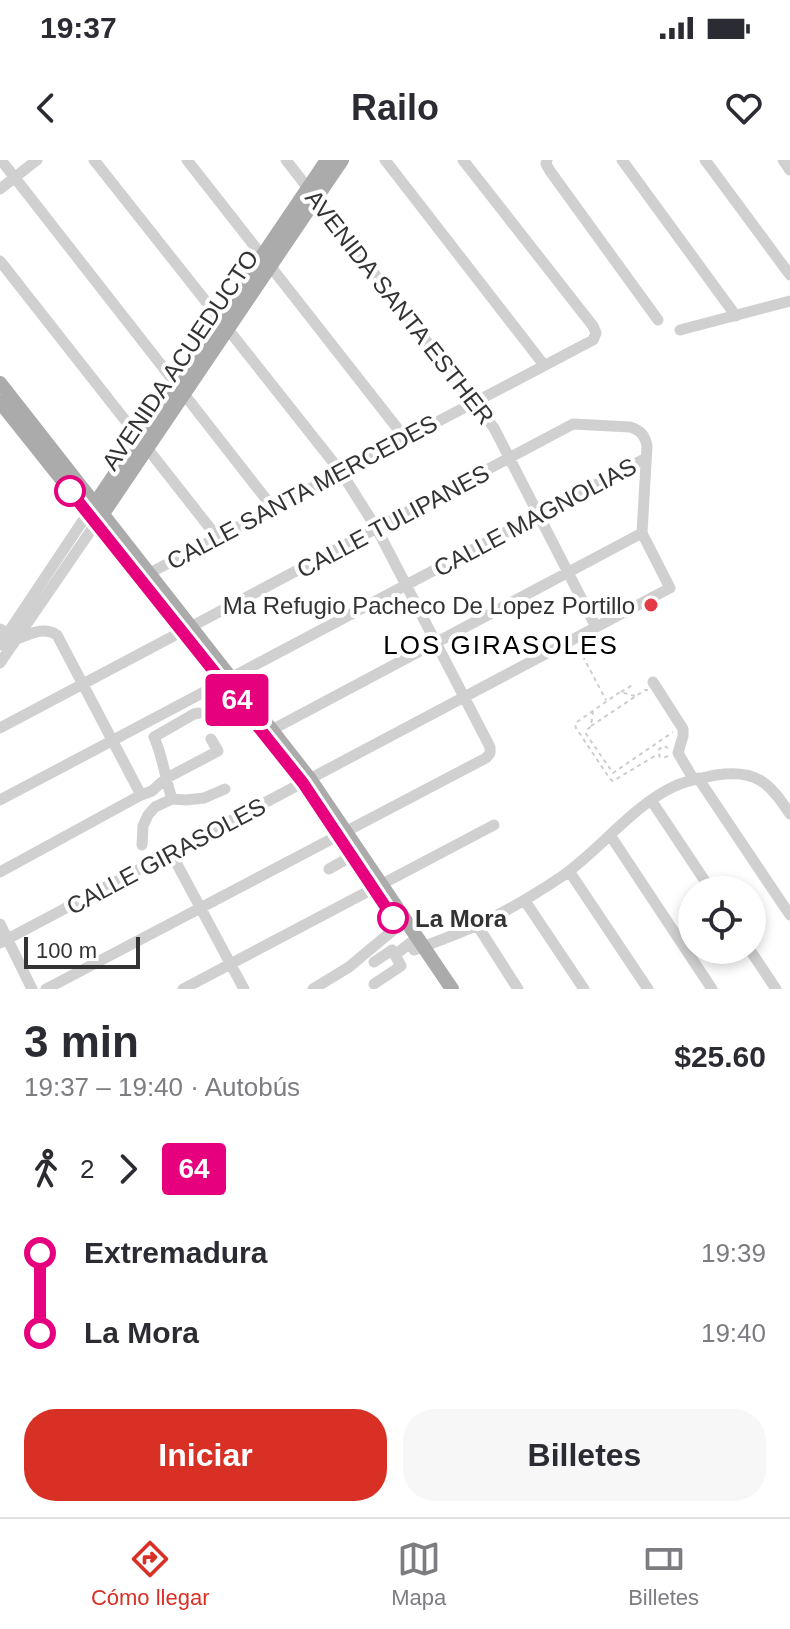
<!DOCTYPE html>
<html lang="es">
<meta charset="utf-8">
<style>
body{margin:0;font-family:Helvetica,sans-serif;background:#f7f7f7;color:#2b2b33;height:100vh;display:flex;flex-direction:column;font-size:30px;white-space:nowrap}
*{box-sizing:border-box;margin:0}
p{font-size:26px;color:#7c7c81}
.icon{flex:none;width:44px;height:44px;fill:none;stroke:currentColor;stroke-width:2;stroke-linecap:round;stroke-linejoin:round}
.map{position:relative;height:829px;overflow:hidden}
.sheet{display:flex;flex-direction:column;background:#fff;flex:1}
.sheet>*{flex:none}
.badge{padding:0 16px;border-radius:6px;font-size:28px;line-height:52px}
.tools{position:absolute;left:678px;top:716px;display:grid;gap:16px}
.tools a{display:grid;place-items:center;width:88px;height:88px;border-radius:50%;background:#fff;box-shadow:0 4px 12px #0003;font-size:40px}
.scale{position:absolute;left:24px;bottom:20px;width:116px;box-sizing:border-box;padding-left:8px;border:4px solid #333;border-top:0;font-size:22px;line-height:28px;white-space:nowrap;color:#333;-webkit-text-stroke:6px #fff;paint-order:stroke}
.map>.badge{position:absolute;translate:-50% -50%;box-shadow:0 0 0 4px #fff}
.legs{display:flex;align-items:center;gap:12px;height:88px;padding:0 24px;font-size:26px}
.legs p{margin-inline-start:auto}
.overview{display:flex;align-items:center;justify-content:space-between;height:136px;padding:0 24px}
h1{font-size:44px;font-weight:700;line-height:60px}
.button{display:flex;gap:16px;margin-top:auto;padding:16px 24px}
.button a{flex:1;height:92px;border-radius:32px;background:#d93025;color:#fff;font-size:32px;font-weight:700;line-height:92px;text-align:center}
.button a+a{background:#f7f7f7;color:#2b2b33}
ul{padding:0 24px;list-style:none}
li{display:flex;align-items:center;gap:28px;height:80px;font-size:30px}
li i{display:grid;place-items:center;width:12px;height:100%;margin:0 10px;background:currentColor}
li i::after{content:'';width:20px;height:20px;margin:-10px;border:6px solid;border-radius:50%;background:#fff}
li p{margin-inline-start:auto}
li:first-child i{background:linear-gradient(#0000 50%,currentColor 0)}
li:last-child i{background:linear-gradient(currentColor 50%,#0000 0)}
.status{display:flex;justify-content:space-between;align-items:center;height:56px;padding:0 40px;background:#fff;direction:ltr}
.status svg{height:22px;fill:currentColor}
header{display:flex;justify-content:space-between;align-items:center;height:104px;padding:0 24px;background:#fff;font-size:36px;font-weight:700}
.menu{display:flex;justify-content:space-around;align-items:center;height:112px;border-top:2px solid #e1e1e2;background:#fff;font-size:22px;color:#7c7c81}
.menu a{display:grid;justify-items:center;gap:4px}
.menu .active{color:#d93025}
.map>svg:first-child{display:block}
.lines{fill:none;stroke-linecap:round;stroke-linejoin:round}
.path{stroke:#cdcdcd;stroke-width:2;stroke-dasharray:4 4;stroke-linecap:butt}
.minor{stroke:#d0d0d0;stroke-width:11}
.major{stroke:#ababab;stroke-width:14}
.line-1-casing{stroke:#fff;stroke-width:18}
.line-1{stroke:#e6007e;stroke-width:12}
.stop-1-dot{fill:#fff;stroke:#e6007e;stroke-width:4}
.poi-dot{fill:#e63946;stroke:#fff;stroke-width:3}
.labels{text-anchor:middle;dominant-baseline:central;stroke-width:8;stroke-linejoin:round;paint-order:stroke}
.street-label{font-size:24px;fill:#333;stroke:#fff}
.poi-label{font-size:24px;fill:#333;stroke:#fff;text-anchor:end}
.stop-label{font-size:24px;font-weight:bold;fill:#333;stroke:#fff;text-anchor:start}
.neighbourhood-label{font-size:26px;letter-spacing:2px;fill:#000;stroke:#fff}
</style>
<div class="status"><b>19:37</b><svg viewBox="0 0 49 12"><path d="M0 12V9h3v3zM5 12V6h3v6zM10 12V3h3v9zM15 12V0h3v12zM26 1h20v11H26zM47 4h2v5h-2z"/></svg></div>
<header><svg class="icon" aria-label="back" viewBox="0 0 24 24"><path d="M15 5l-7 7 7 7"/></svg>Railo<svg class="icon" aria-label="heart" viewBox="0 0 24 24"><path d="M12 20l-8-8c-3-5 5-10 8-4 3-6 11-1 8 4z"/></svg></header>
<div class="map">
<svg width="790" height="829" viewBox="0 0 790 829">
<rect width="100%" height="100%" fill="#fff"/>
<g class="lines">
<path class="path" d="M 579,489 L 606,540
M 621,532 L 634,524
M 635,536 L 620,532 L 577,562 L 575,564 L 576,568 L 610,619 L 613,621 L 658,594
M 593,551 L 591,566 L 587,570 L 586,574 L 613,613 L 673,572
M 591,566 L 645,530 L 648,530
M 668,596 L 663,598 L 660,597 L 658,590 L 664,586 L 668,588"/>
<path class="minor" d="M 1,0 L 273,348
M 187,0 L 405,278
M 286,0 L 494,268 L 596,467
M 385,0 L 544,205
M 547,0 L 546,4 L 550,11 L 658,160
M 622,0 L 736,156
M 705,0 L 790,115
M 783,0 L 790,10
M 0,29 L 37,0
M 0,101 L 217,377
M 680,170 L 790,141
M 144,416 L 593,180 L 596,173 L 593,166 L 463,0
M 0,469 L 17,479 C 30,474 44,466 57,475 L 141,635
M 0,485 L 88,353
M 0,503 L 96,363
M 653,522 L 683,569 L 683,576 L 678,593 L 694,620
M 0,568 L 573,264 L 630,267 C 640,270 645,275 647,286 L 642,373 L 670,428 L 0,783
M 264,574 L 642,373
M 698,618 L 790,755
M 172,639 C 165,618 163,597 154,577 L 194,554 L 199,553
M 0,640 L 646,298
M 651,640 L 711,730
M 610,675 L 712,829
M 142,685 L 143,666 L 148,655 L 155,647 L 172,639 L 186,640 L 204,638 L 225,629
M 171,693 L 244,829
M 329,709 L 352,696
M 569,711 L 648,829
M 0,712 L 141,635 L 152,631 L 165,619 L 218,591 L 211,579
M 525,741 L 584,829
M 0,764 L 32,829
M 477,765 L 518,829
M 414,790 C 435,782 456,775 477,765 C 506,752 534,735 561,717 C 599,691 633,645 675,626 C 687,620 702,618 716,615 C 756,609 769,622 790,654
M 750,790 L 776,829
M 374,802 L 392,790 L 395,795
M 374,824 L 401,806 L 395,795 L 410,783
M 46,829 L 486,598 L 490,593 L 490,587 L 377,369 L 341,312 L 94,0
M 183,829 L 494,665
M 313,829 L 349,807 L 398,766"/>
<path class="major" d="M 0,223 L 310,619 L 452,829
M 0,242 L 184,473
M 90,351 L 327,0
M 98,361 L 342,0"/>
</g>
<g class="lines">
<defs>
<path id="line-1" d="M 70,331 L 303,623 L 393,758"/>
</defs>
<use href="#line-1" class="line-1-casing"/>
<use href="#line-1" class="line-1"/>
</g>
<g class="stop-1-dot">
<circle cx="70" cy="331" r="14"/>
<circle cx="393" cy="758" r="14"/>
</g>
<circle class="poi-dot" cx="651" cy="445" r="8"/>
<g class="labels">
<g class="street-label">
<text transform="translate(400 147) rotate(52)">AVENIDA SANTA ESTHER</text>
<text transform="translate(180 200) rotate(-56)">AVENIDA ACUEDUCTO</text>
<text transform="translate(302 332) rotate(-28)">CALLE SANTA MERCEDES</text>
<text transform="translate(535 357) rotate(-28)">CALLE MAGNOLIAS</text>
<text transform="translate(393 361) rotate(-28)">CALLE TULIPANES</text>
<text transform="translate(166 696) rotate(-28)">CALLE GIRASOLES</text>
</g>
<g class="poi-label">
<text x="635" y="445">Ma Refugio Pacheco De Lopez Portillo</text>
</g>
<g class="stop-label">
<text x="415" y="758">La Mora</text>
</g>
<g class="neighbourhood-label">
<text x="501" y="485">LOS GIRASOLES</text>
</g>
</g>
</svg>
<div class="tools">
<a><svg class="icon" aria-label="locate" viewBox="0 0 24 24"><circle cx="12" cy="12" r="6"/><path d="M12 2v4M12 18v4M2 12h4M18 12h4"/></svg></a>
</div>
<div class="scale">100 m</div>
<b class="badge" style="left:237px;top:540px;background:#e6007e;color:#fff">64</b>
</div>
<section class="sheet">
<div class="overview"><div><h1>3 min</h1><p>19:37 – 19:40 · Autobús</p></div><b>$25.60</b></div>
<div class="legs"><svg class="icon" aria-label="walk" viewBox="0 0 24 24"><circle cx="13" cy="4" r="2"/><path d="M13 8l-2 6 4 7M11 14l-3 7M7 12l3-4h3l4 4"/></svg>2<svg class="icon" aria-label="forward" viewBox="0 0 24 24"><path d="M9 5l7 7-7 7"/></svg><b class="badge" style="background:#e6007e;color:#fff">64</b></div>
<ul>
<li><i style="color:#e6007e"></i><b>Extremadura</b><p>19:39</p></li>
<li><i style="color:#e6007e"></i><b>La Mora</b><p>19:40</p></li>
</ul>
<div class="button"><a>Iniciar</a><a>Billetes</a></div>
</section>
<nav class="menu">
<a class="active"><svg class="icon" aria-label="directions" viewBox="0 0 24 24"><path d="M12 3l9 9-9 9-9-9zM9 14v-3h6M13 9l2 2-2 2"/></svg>Cómo llegar</a>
<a><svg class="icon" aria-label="map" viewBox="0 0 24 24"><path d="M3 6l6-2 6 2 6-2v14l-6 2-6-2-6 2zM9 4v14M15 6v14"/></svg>Mapa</a>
<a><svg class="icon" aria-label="tickets" viewBox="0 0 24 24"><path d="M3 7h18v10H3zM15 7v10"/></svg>Billetes</a>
</nav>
